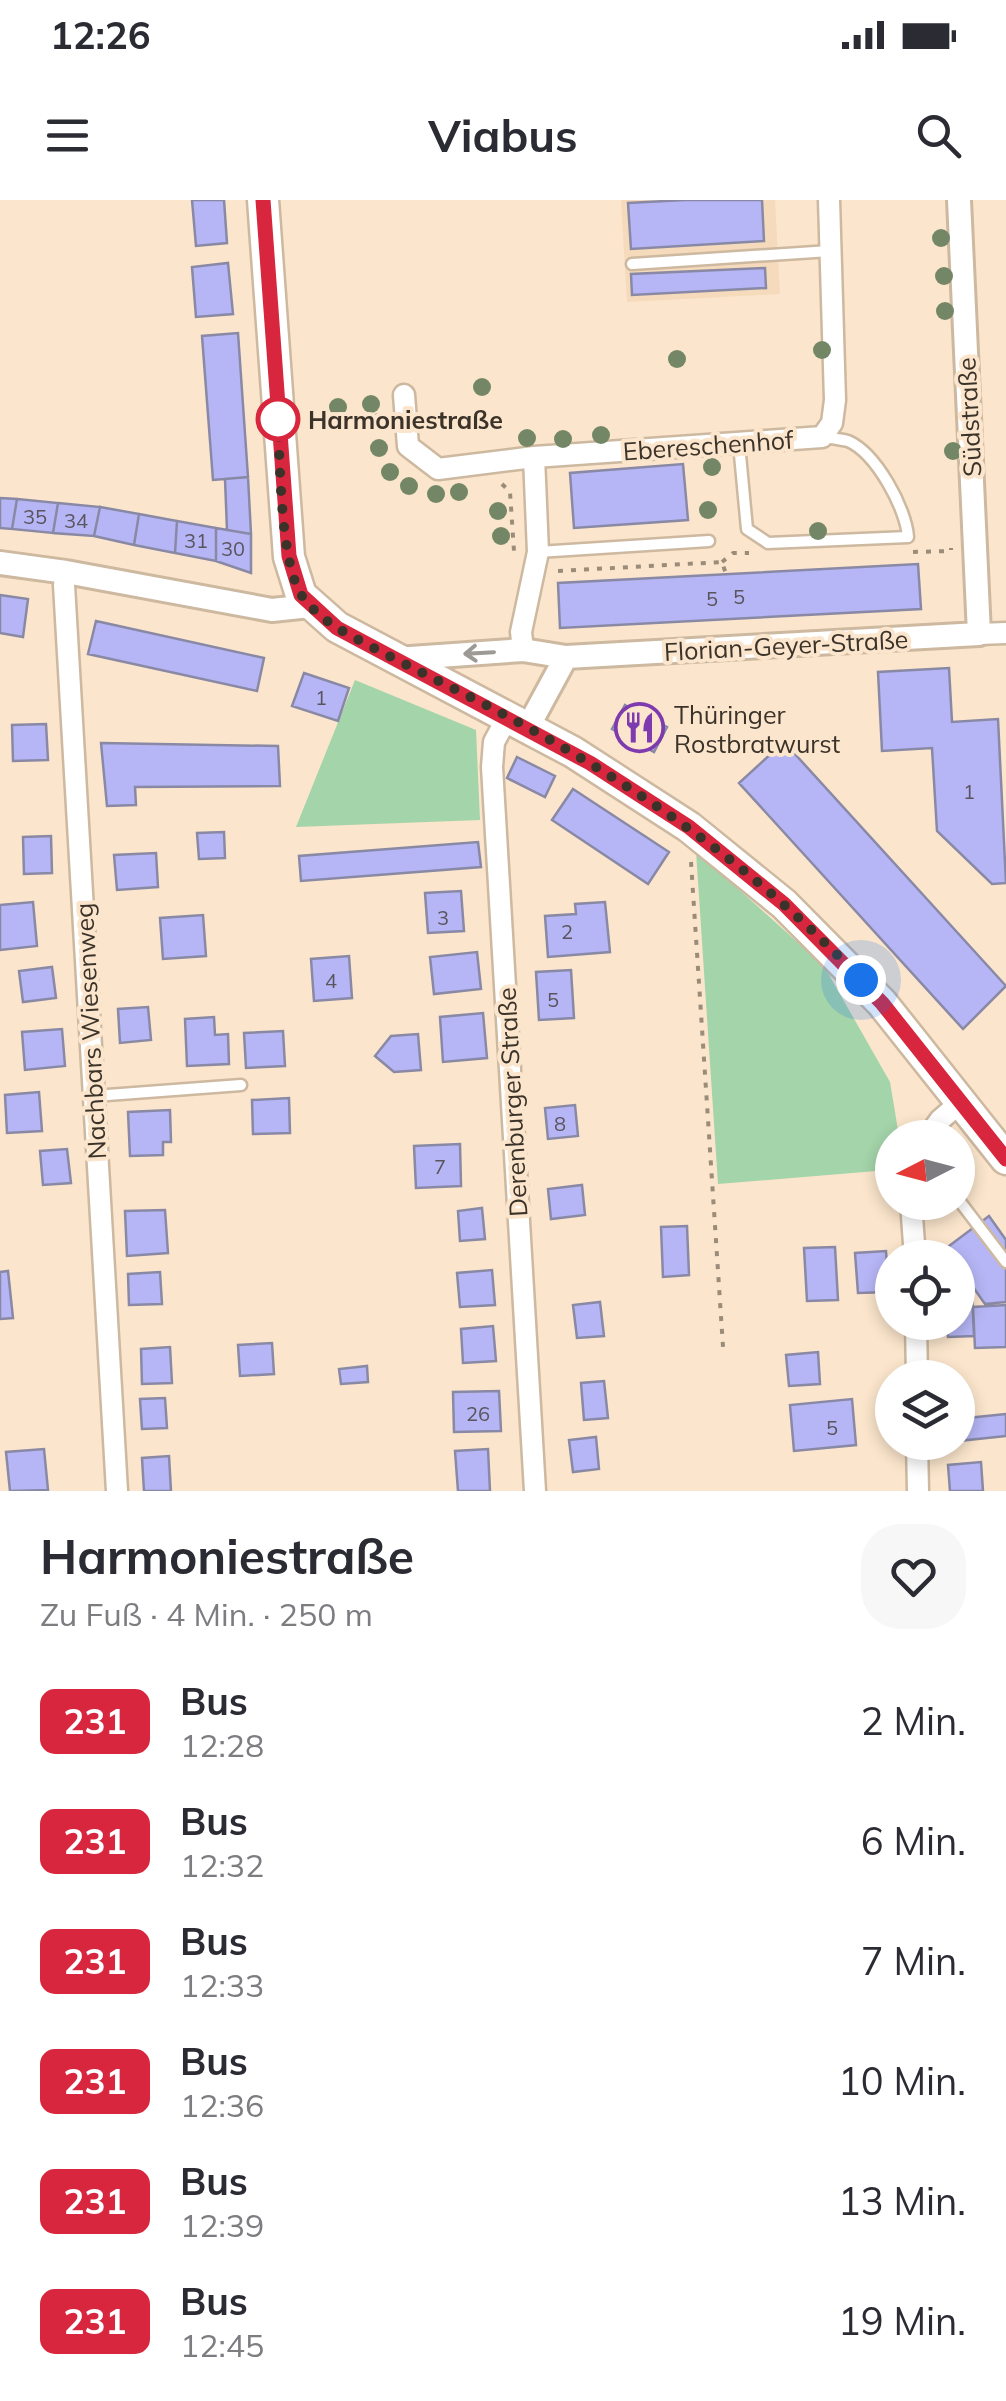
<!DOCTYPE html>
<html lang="de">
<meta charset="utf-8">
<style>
body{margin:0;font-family:Mulish,sans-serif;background:#f7f7f7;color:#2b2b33;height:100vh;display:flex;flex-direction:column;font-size:38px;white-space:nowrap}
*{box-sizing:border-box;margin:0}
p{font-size:32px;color:#7c7c81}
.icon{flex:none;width:55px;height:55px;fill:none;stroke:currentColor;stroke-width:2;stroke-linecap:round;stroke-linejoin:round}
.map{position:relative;height:1291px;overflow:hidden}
.side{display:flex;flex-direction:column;background:#fff;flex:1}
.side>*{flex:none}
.badge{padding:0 20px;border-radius:15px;font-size:35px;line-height:65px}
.needle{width:65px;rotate:264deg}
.fabs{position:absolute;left:875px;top:920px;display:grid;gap:20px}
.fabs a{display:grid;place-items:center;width:100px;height:100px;border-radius:50%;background:#fff;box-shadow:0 5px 15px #0003;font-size:50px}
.you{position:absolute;width:50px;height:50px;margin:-25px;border:8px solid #fff;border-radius:50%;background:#1a73e8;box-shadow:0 0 0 15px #1a73e833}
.map>.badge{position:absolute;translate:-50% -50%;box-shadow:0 0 0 5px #fff}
.round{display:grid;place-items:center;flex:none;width:105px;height:105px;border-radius:40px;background:#f7f7f7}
.head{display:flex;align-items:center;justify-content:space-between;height:170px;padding:0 40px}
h1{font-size:48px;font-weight:700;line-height:75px}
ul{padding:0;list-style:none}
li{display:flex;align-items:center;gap:30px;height:120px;padding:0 40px}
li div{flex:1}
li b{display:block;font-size:38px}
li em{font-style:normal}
li .badge{min-width:110px;font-weight:700;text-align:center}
.status{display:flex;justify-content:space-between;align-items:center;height:70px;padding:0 50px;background:#fff;direction:ltr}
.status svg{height:28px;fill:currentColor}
header{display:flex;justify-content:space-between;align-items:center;height:130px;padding:0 40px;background:#fff;font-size:45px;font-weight:700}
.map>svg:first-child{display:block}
.built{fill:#f5dabb}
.green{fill:#a4d4aa}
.building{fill:#b6b6f6;stroke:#8989a5;stroke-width:2.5}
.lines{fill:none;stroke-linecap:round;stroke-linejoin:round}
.service-casing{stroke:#cdb8a0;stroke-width:15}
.minor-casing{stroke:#cdb8a0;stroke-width:25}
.tertiary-casing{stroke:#cdb8a0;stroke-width:28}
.primary-casing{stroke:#cdb8a0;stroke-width:35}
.path{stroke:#9b8c7a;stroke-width:4;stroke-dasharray:5 8;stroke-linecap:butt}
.service{stroke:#fff;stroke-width:10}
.minor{stroke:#fff;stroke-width:20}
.tertiary{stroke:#fff;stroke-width:22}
.primary{stroke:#fff;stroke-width:30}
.tree{fill:#738766}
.oneway{stroke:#9d9994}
.line-casing{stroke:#fff;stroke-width:22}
.line{stroke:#d7263d;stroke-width:15}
.walk{stroke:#3b3329;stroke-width:10;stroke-dasharray:0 18}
.stop-dot{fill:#fff;stroke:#d7263d;stroke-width:5}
.labels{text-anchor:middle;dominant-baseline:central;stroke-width:8;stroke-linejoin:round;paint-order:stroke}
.number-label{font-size:20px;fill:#5a545c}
.street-label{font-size:25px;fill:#3b3329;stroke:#fbe5cc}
.stop-label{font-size:25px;font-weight:bold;fill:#3b3329;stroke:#fbe5cc;text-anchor:start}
.poi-label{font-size:25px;fill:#3b3329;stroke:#fbe5cc;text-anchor:start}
</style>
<div class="status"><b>12:26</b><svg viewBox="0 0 49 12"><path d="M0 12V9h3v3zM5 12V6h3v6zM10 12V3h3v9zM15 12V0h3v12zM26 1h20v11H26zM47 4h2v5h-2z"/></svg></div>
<header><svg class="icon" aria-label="menu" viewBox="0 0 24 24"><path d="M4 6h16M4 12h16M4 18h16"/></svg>Viabus<svg class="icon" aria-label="search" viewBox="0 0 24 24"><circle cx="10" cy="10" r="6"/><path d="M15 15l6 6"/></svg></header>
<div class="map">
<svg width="1006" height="1291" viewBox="0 0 1006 1291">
<rect width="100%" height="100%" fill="#fbe5cc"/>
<path class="built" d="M 621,0 L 775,0 L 780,94 L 627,102 Z"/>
<path class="green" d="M 355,480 L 476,530 L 480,620 L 296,627 Z
M 696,651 L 824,766 L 890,882 L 898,930 L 896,937 L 892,938 L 888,970 L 718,984 Z"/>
<path class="building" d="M 192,0 L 224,0 L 227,43 L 196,46 Z
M 685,0 L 762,0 L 764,41 L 631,49 L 628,3 Z
M 228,63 L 233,114 L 196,117 L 192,67 Z
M 765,68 L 766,88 L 632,95 L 631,74 Z
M 238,133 L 248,277 L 213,280 L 202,136 Z
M 683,264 L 688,320 L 574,328 L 570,273 Z
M 248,277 L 251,334 L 227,330 L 225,279 Z
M 0,298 L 17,299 L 12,329 L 0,328 Z
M 17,299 L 58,303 L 53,333 L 12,329 Z
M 58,303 L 100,307 L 94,336 L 53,333 Z
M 100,307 L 139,314 L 134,345 L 94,336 Z
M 139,314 L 177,321 L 175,353 L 134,345 Z
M 177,321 L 216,328 L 216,361 L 175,353 Z
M 216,328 L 251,334 L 251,373 L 216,361 Z
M 918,364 L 921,409 L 560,428 L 558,383 Z
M 0,395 L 28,399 L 23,437 L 0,433 Z
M 96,421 L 264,458 L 257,491 L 88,454 Z
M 949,468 L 952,522 L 998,519 L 1006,683 L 992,684 L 937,631 L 932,548 L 882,551 L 878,472 Z
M 304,473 L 349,488 L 338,521 L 292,506 Z
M 625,505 L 667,527 L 654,552 L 612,529 Z
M 46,524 L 48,560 L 13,561 L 12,525 Z
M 784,542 L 1006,786 L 963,829 L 739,583 Z
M 101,543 L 278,546 L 280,586 L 135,587 L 136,605 L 107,606 Z
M 517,557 L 555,576 L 545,597 L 507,578 Z
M 573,589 L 669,652 L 648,684 L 552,620 Z
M 224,632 L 225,658 L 199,659 L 197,633 Z
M 51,636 L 52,673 L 24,674 L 23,637 Z
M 478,642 L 481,667 L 301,681 L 299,656 Z
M 156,653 L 158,687 L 117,690 L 114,655 Z
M 461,691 L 464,731 L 428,733 L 425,693 Z
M 33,702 L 37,746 L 0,750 L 0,705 Z
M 605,702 L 610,752 L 548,757 L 545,716 L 576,714 L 575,704 Z
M 203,715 L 206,756 L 163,759 L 160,718 Z
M 477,752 L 481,789 L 434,794 L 430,757 Z
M 349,756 L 352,798 L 314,801 L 311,759 Z
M 52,767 L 56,798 L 23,802 L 19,771 Z
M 571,770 L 574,818 L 539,820 L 536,772 Z
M 148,807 L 151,840 L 120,843 L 118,809 Z
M 483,813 L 487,858 L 443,862 L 440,817 Z
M 214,817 L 215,835 L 228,834 L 229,864 L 187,866 L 185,819 Z
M 62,829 L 65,866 L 25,870 L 22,832 Z
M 283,831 L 285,866 L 246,868 L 244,833 Z
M 418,834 L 421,870 L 394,872 L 375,856 L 391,836 Z
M 39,892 L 42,931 L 7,933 L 5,895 Z
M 289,898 L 290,933 L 253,934 L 252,900 Z
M 575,905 L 578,936 L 548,939 L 545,908 Z
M 170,910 L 171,942 L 163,942 L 163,955 L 130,956 L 128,912 Z
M 460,944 L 461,986 L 416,988 L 414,946 Z
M 67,949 L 71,983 L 43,985 L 40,951 Z
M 582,985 L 585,1015 L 551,1019 L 548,989 Z
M 482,1008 L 485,1039 L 460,1041 L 458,1011 Z
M 165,1010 L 168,1053 L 127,1056 L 125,1011 Z
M 989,1016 L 1006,1040 L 1006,1102 L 985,1104 L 958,1066 L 958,1058 L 951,1058 L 945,1049 Z
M 687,1026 L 689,1075 L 663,1077 L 661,1027 Z
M 835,1047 L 838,1100 L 807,1101 L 804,1048 Z
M 886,1051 L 889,1092 L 858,1093 L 855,1053 Z
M 492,1070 L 495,1105 L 460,1107 L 457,1073 Z
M 8,1071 L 13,1118 L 0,1119 L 0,1072 Z
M 160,1072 L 162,1104 L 129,1105 L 128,1074 Z
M 972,1093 L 974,1136 L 948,1137 L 947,1122 L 958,1122 L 958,1094 Z
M 600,1102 L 604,1136 L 577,1138 L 573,1105 Z
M 1006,1105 L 1006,1147 L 975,1148 L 973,1107 Z
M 493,1126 L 496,1161 L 463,1163 L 461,1129 Z
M 272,1143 L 274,1174 L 240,1176 L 238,1145 Z
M 170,1147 L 172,1183 L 142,1184 L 141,1149 Z
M 818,1152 L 820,1184 L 789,1186 L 786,1155 Z
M 367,1166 L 368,1182 L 341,1184 L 339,1169 Z
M 604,1181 L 608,1218 L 584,1220 L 581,1183 Z
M 499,1191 L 501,1231 L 454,1232 L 453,1192 Z
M 165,1198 L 167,1228 L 142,1229 L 140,1199 Z
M 852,1199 L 856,1245 L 794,1251 L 790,1205 Z
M 1006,1214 L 1006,1236 L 958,1241 L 958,1219 Z
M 596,1237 L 599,1269 L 573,1272 L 569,1240 Z
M 44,1249 L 48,1290 L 10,1291 L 6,1252 Z
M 488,1249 L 490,1291 L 458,1291 L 455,1251 Z
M 169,1256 L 171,1291 L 144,1291 L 142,1258 Z
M 981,1262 L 983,1291 L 950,1291 L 948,1265 Z"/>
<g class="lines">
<defs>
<path id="service" d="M 632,64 L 830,51
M 739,244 L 747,329 L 768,343 L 908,337 C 906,308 876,253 848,241 C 840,239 830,238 823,237
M 538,352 L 709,341
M 94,896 L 241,885
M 958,999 L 1006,1062"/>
<path id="minor" d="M 404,195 L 408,246 L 438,269 L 534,257 L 538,352 L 521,432 L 523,450
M 534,257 L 822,237 L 832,223 L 835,200 L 829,0
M 66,372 L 64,385 L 117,1291
M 979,434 L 1006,433
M 508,516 L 494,542 L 492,567 L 535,1291
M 927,938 L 940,920 L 962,901
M 911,1002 L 915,1058
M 916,1122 L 917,1178
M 917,1242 L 918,1291"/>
<path id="tertiary" d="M 0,363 L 66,372 L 272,410 L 310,406
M 396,459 L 523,450 L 566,457 L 979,434 L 959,0
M 528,527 L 566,457"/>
<path id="primary" d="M 263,0 L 289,357 L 301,395 L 337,427 L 573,552 L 689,627 L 784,704 L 882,803 L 1006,959"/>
</defs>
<use href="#service" class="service-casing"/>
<use href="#minor" class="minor-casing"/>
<use href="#tertiary" class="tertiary-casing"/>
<use href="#primary" class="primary-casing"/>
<path class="path" d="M 502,284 L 510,292 L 514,351
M 913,352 L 951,351 L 951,348
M 722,362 L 733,353 L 749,353
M 558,371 L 722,362 L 726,374
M 691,662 L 723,1147"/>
<use href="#service" class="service"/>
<use href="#minor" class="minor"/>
<use href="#tertiary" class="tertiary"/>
<use href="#primary" class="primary"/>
</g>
<g class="tree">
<circle cx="941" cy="38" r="9"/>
<circle cx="944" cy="76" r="9"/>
<circle cx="945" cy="111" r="9"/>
<circle cx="822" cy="150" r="9"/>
<circle cx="677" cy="159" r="9"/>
<circle cx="482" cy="187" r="9"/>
<circle cx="371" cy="204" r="9"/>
<circle cx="338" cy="207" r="9"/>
<circle cx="379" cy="222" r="9"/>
<circle cx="601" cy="235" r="9"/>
<circle cx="527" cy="238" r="9"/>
<circle cx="563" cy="239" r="9"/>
<circle cx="379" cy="248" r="9"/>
<circle cx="953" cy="251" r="9"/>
<circle cx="712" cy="267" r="9"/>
<circle cx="390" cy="272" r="9"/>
<circle cx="409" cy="286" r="9"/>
<circle cx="459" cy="292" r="9"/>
<circle cx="436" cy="294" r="9"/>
<circle cx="708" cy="310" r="9"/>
<circle cx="498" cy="311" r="9"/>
<circle cx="818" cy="331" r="9"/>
<circle cx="501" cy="336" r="9"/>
</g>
<defs><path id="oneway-shaft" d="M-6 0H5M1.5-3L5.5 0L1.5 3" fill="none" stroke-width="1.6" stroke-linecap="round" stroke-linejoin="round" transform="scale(2.5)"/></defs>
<use class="oneway" href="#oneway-shaft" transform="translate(479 453) rotate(177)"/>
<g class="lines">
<defs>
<path id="line" d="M 263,0 L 289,356 L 301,395 L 337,428 L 590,563 L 689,627 L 784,704 L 882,803 L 1006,959"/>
</defs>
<use href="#line" class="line-casing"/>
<use href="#line" class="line"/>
<path class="walk" d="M 278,219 C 280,261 280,363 302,396 C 311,409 324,419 337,428 C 399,463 464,492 527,527 C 650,595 765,676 861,780"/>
</g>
<defs>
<symbol id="restaurant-ring" viewBox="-11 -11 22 22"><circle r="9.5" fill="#fbe5cc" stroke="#7e3baf" stroke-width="1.5"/><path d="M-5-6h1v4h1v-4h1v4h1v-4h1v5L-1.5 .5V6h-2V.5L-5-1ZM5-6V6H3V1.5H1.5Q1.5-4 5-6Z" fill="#7e3baf"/></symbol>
</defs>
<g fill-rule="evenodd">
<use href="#restaurant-ring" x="612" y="500" width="55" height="55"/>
</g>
<circle class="stop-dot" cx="278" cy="219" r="20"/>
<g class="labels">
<g class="number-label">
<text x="35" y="316">35</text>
<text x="76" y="320">34</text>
<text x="196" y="340">31</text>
<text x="233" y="348">30</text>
<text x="739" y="396">5</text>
<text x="712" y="398">5</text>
<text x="321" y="497">1</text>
<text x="969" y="591">1</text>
<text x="443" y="717">3</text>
<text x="567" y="731">2</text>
<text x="331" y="780">4</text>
<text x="553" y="799">5</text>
<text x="560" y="923">8</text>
<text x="440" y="966">7</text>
<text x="478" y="1213">26</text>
<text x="832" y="1227">5</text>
</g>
<g class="street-label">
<text transform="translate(969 217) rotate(-93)">Südstraße</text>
<text transform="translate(708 245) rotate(-4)">Ebereschenhof</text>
<text transform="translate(786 445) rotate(-3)">Florian-Geyer-Straße</text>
<text transform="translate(90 831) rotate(-93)">Nachbars Wiesenweg</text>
<text transform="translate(512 902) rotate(-93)">Derenburger Straße</text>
</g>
<g class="stop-label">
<text x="308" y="219">Harmoniestraße</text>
</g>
<g class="poi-label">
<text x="674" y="514">Thüringer<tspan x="674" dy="29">Rostbratwurst</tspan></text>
</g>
</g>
</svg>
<div class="fabs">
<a><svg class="needle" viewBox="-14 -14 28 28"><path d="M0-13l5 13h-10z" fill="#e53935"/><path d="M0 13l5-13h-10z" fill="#7c7c81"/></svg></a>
<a><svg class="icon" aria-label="locate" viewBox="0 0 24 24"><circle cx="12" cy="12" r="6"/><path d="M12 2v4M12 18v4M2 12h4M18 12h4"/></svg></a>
<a><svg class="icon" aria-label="layers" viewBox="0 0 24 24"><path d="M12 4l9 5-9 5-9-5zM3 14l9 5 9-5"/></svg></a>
</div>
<div class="you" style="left:861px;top:780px"></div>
</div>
<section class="side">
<div class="head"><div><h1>Harmoniestraße</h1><p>Zu Fuß · 4 Min. · 250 m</p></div><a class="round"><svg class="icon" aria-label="heart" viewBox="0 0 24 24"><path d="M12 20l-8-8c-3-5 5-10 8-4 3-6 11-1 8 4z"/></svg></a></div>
<ul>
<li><span class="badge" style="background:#d7263d;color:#fff">231</span><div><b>Bus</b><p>12:28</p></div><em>2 Min.</em></li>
<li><span class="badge" style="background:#d7263d;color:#fff">231</span><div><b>Bus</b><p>12:32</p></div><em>6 Min.</em></li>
<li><span class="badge" style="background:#d7263d;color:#fff">231</span><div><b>Bus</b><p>12:33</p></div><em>7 Min.</em></li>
<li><span class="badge" style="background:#d7263d;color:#fff">231</span><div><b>Bus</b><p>12:36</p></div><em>10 Min.</em></li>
<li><span class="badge" style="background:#d7263d;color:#fff">231</span><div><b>Bus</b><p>12:39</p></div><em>13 Min.</em></li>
<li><span class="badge" style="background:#d7263d;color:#fff">231</span><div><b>Bus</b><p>12:45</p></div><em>19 Min.</em></li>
</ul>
</section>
